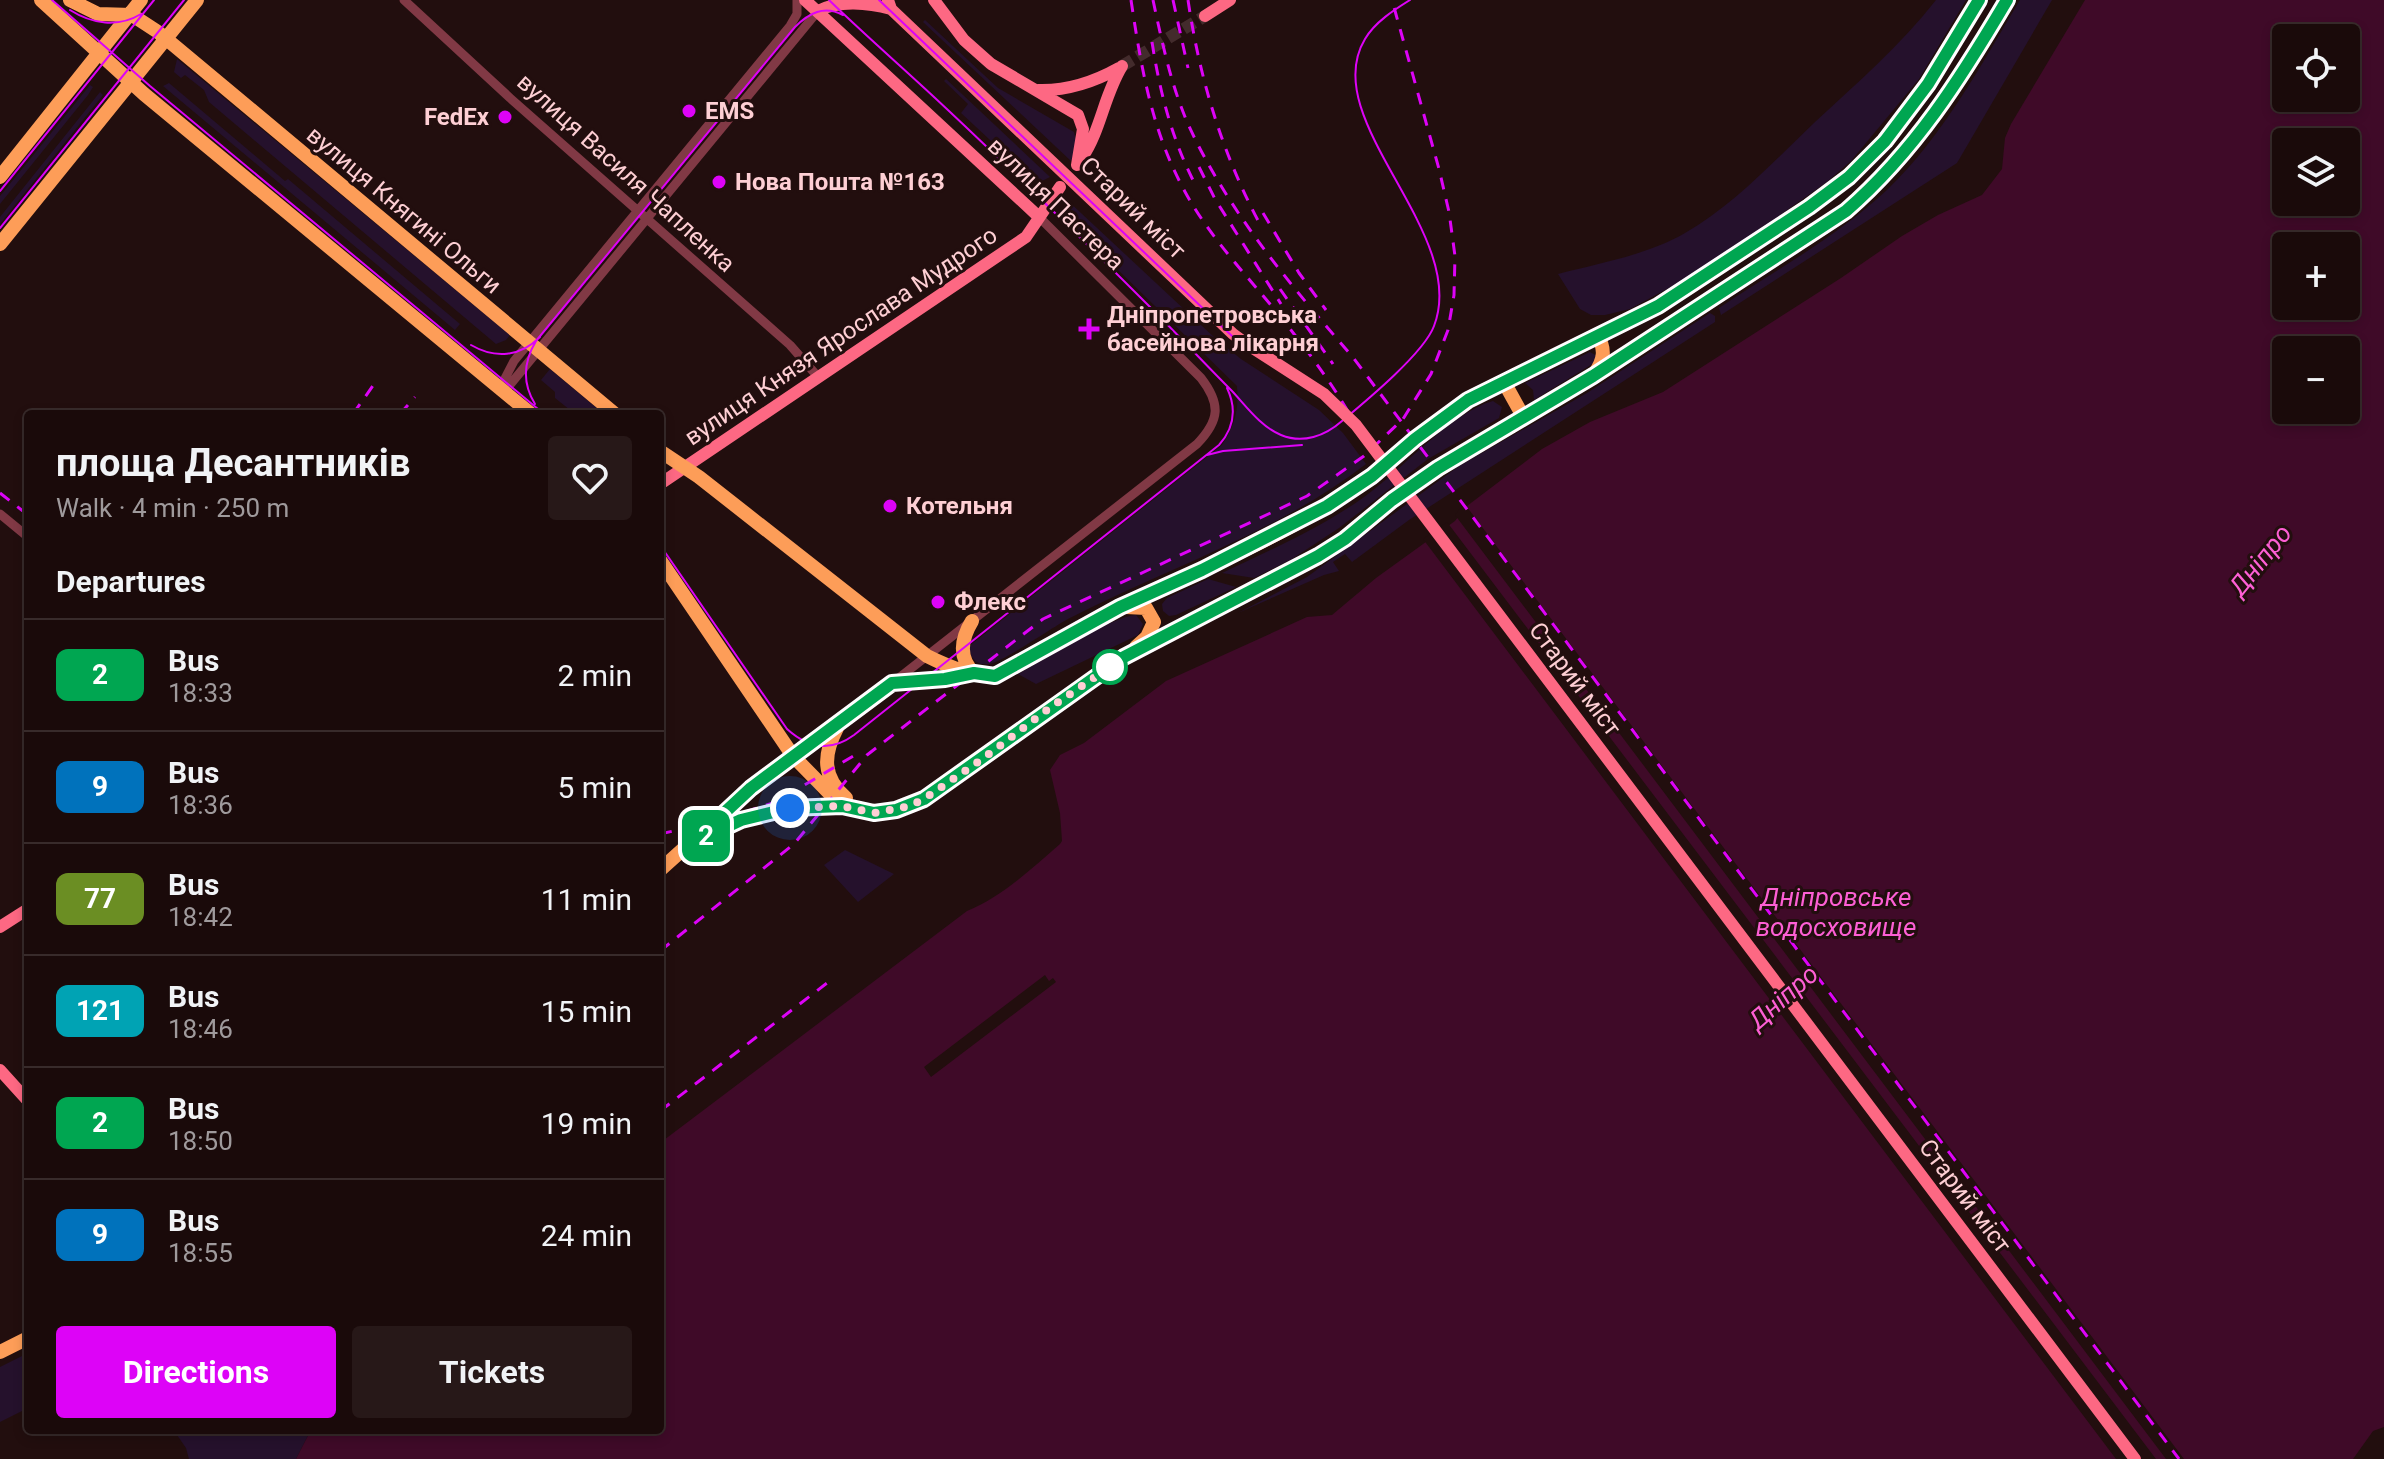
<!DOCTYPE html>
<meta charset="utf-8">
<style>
body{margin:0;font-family:Roboto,sans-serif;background:#271818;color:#f1f3f6;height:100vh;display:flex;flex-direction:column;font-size:30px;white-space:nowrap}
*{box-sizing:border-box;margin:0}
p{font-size:26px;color:#9f9a9c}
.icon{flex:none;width:44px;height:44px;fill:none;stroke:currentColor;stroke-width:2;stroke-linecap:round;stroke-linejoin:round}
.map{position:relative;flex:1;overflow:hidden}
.sheet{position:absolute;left:24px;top:410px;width:640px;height:1024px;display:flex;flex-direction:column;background:#1a0a0a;border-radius:8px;box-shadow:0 4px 12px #0003,0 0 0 2px #382b2b}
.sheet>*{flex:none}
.badge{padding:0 16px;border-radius:12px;font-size:28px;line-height:52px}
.buttons{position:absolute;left:2272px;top:24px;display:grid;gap:16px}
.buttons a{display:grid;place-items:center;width:88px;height:88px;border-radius:8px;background:#1a0a0a;box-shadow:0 4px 12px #0003,0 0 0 2px #382b2b;font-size:40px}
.you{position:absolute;width:40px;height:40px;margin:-20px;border:6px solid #fff;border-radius:50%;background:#1a73e8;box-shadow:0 0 0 12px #1a73e833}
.map>.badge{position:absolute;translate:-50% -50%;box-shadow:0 0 0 4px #fff}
h2{padding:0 32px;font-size:30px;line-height:72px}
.round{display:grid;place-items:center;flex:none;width:84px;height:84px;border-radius:8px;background:#271818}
.overview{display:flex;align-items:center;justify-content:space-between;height:136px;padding:0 32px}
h1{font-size:38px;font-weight:700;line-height:60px}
.button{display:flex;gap:16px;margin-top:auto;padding:16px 32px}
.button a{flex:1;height:92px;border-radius:8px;background:#dd03f7;color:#fff;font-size:32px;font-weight:700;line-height:92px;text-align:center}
.button a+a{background:#271818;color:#f1f3f6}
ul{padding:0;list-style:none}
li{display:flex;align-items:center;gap:24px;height:112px;padding:0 32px;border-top:2px solid #382b2b}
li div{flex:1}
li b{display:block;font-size:30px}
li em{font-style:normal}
li .badge{min-width:88px;font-weight:700;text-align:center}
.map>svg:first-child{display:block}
.green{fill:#25112c}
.water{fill:#3f0a28;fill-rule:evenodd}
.pier{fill:#220e0e}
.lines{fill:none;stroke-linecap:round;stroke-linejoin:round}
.secondary-tunnel{stroke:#432b2c;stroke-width:12;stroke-dasharray:12 6;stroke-linecap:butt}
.street{stroke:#813945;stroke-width:9}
.secondary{stroke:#fd6883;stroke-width:12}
.primary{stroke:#fd9d58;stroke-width:14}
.tram{stroke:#dd03f7;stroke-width:2}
.rail{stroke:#dd03f7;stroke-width:3;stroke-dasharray:12 10;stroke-linecap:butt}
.secondary-bridge{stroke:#fd6883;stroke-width:12}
.line-casing{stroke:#fff;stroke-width:18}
.line{stroke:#00a651;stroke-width:12}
.walk{stroke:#fecfd4;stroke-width:8;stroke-dasharray:0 14.4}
.poi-dot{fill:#dd03f7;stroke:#220e0e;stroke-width:3}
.stop-dot{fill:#fff;stroke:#00a651;stroke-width:4}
.labels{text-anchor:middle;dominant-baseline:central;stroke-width:6;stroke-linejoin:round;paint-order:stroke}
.poi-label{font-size:24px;font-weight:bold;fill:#fecfd4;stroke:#220e0e;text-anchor:start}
.street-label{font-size:24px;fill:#fecfd4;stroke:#220e0e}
.water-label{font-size:26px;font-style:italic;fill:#fd5fd4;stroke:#220e0e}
</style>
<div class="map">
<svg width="2384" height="1459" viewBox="0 0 2384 1459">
<rect width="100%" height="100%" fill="#220e0e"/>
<path class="green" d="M 1936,0 L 1966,0 L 1919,79 L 1851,161 L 1827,182 L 1742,242 L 1680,282 L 1630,309 L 1605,315 L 1591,315 L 1580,309 L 1558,274 C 1600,263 1647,255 1685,233 C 1735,204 1774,161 1815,122 C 1857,83 1901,45 1936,0 Z
M 2020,0 L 2052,0 L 1957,163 L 1721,315 L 1719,308 C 1776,270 1838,236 1888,189 C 1943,136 1981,65 2020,0 Z
M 925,20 L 998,88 L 1074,132 L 1078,147 L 1071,161 L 923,22 Z
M 177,59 L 510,335 L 506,340 L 496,344 L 209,102 L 204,90 L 185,75 L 181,78 L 174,72 Z
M 946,79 L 1050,177 L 1040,182 L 1031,178 L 961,113 L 968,104 L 944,81 Z
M 169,83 L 285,181 L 288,179 L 460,324 L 455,330 L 163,86 Z
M 90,85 L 93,87 L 88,95 L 0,204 L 0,196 Z
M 100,92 L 103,95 L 0,224 L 0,217 Z
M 1066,199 L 1216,339 L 1241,359 L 1319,410 L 1343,433 L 1366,464 C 1277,533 1167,568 1068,619 C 1051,628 1002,663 988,664 C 976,666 970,657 968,647 L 1222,445 C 1235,424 1239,411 1237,386 L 1074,227 L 1066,217 Z
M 1710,313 L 1715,316 L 1715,322 L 1409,520 L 1352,562 L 1345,554 L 1333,562 L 1339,571 L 1324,575 L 1238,613 L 1307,577 L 1459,466 L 1587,393 Z
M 1590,352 L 1597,356 L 1594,363 L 1534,400 L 1533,390 L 1525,383 Z
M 550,369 L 604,414 L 575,414 L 555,398 L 555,392 L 541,380 Z
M 1493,401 L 1502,407 L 1499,418 L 1428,459 L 1339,528 L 1292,559 L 1254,578 L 1222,573 C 1270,550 1321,528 1364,497 C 1401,471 1451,412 1493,401 Z
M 1208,579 L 1236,587 L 1176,615 L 1169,616 L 1163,611 L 1162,604 L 1167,598 Z
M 1136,615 L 1143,624 L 1138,635 L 1036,684 L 1018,674 C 1043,661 1112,616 1136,615 Z
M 845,850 L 894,874 L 858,902 L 824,865 Z
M 28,1353 L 28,1408 L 0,1422 L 0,1367 Z
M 184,1430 L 311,1430 L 296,1459 L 189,1459 L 186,1448 L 177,1435 Z"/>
<path class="water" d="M 2085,0 L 2384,0 L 2384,1427 L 2373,1431 L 2353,1459 L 296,1459 L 311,1430 L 660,1430 L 660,1143 L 967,911 C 1002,897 1031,869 1060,844 L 1062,841 L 1060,813 L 1050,770 L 1060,755 L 1084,743 L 1166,681 L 1307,617 L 1332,615 L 1376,578 L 1455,521 L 1467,506 L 1542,449 L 1590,422 L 1663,392 L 1841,278 L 1902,236 L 1938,215 L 1982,195 L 2002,169 L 2005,138 L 2011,124 ZM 2286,38 L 2346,38 L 2346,98 L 2286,98 ZM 2286,142 L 2346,142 L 2346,202 L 2286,202 ZM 2286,246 L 2346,246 L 2346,306 L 2286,306 ZM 2286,350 L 2346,350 L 2346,410 L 2286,410 Z"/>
<path class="pier" d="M 1464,503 L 2184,1459 L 2166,1459 L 1455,515 Z
M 1447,522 L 2156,1459 L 2116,1459 L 1423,539 Z
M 1045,975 L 1049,981 L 1053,978 L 1056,982 L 931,1077 L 924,1067 Z"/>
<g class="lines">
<path class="secondary-tunnel" d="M 1122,66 L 1205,16"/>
<path class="street" d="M 404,0 L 510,98 L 790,345 L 819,378
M 500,388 L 514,361 L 790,26 L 797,14 L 797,0
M 504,392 L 818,11
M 0,514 L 28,537
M 895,681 L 1197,444 C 1220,420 1221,404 1201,378 L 1039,217"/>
<path class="secondary" d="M 805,0 L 1039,217
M 888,0 L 891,9 L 1233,334 L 1248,345
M 934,0 L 964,40 L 991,64 L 1078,115 L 1083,129 L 1077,165
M 818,11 C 838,0 869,3 891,9
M 1205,16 L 1230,0
M 1038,90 C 1068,91 1094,82 1119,68
M 1082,158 C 1101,130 1104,95 1122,66
M 660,484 L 1026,237 L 1060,187
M 0,927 L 28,909
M 0,1070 L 28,1101"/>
<path class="primary" d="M 41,0 L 144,94 L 531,414
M 70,0 L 98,14 L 132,15 L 158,32 L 615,414
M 0,177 L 141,0
M 0,244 L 197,0
M 1595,373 C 1604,360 1606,349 1597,335
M 1504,382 L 1524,418
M 660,451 L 699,477 L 927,656 C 947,666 972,677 995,676 C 1037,651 1080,627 1124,606 C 1192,574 1262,545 1327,506 C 1378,476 1417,431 1468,400 L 1658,306 L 1832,190 L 1867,161 L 1903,119 L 1953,45 L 1979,0
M 660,560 L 793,756 L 842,806 L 874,813 L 896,810 L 924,799 L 1124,657 L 1318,556 L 1345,539 L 1392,500 L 1438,468 L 1554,401 L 1824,227 C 1907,166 1955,87 2007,0
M 1126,607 L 1146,608 L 1154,622 L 1147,637 L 1136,647
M 972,621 C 961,639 958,658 974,673
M 837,728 C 823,755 822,777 846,798
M 703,837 C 748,815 792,805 842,806
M 660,870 L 751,788 L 892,683 L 945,679 L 969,674
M 0,1352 L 28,1338"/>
<path class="tram" d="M 52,0 L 150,86 L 544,414
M 829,0 C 868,38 909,73 949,111 C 1017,175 1085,242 1152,309 C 1179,336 1205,364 1232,391 C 1246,406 1261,427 1281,435 C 1303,444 1325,436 1342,421 C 1366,401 1424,353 1434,326 C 1470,233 1316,120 1365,39 C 1375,22 1394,10 1410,0
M 879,0 L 1232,336 L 1323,396 L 1348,419 L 2133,1459
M 70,10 C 92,24 118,28 141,14
M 0,191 L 154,0
M 0,228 L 184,0
M 471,345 C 495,359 520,357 540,337
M 535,404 C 522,383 524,361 536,341 L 795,27 C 809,13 824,5 843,15
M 1207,455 L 1223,451 L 1302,445
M 660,545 L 787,729 C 808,748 831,752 854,735 L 1219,445 C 1234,428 1237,409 1227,388"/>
<path class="rail" d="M 1131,0 C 1141,66 1151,128 1183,188 C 1212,243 1257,285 1294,334 C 1316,362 1336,390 1353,420 L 2136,1459
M 1153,0 C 1162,42 1171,85 1188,124 C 1227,210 1291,286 1352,356 L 2179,1459
M 1173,0 L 1188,68
M 1188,0 C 1200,81 1223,156 1262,228
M 1152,42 C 1160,93 1172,140 1196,186
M 1199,167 L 1215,199 L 1281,304
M 1263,213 L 1299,273 L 1326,310
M 1280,289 L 1333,364
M 353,414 L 377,380
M 400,414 L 415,397
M 0,493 L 28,515
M 660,834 L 713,822 L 776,802 L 860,752
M 660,951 L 794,844 L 867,755 L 1043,619 L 1307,496 L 1364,456 L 1403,419 L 1431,374 L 1448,330 L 1454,295 L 1455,256 L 1449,212 L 1439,169 L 1392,0
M 660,1111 L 831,980"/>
<path class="secondary-bridge" d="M 1248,345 L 1324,394 L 1356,425 L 2135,1459"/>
</g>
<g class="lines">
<defs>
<path id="line" d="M 1979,0 L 1928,84 L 1885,141 L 1849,177 L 1809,207 L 1658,306 L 1468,400 L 1415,439 L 1372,476 L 1327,506 L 1202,570 L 1120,607 L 995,676 L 974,673 L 945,679 L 892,683 L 751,788 L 692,843 L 741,820 L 790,808 L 842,806 L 874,813 L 896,810 L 924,799 L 1124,657 L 1318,556 L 1345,539 L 1392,500 L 1438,468 L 1593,376 L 1846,211 C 1915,151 1961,78 2007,0"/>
</defs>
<use href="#line" class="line-casing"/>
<use href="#line" class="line"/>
<path class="walk" d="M 790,808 L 842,806 L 874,813 L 910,806 L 924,799 L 981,760 L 1051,707 L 1110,667"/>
</g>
<g class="poi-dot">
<circle cx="689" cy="111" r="8"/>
<circle cx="505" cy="117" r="8"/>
<circle cx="719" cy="182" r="8"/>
<path d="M1085 317h8v8h8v8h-8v8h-8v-8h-8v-8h8z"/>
<circle cx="890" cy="506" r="8"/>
<circle cx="938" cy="602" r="8"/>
</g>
<circle class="stop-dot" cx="1110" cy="667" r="16"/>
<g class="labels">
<g class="poi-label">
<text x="705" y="111">EMS</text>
<text x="489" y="117" text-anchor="end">FedEx</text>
<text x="735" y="182">Нова Пошта №163</text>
<text x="1107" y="315">Дніпропетровська<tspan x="1107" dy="28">басейнова лікарня</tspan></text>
<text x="906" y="506">Котельня</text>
<text x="954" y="602">Флекс</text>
</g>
<g class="street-label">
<text transform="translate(626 173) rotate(42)">вулиця Василя Чапленка</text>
<text transform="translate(1056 204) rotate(44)">вулиця Пастера</text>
<text transform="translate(1133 208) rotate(44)">Старий міст</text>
<text transform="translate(404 210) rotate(40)">вулиця Княгині Ольги</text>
<text transform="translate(841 336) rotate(-34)">вулиця Князя Ярослава Мудрого</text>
<text transform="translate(1575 679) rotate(53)">Старий міст</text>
<text transform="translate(1965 1196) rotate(53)">Старий міст</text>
</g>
<g class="water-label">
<text transform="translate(2260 560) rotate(-51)">Дніпро</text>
<text x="1836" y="897">Дніпровське<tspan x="1836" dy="30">водосховище</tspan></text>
<text transform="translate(1783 997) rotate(-41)">Дніпро</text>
</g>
</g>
</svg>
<div class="buttons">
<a><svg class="icon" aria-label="locate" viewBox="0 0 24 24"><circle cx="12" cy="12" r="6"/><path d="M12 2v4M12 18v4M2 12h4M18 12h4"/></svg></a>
<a><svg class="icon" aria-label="layers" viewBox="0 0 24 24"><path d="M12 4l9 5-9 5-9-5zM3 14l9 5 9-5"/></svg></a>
<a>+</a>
<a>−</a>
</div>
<div class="you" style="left:790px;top:808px"></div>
<b class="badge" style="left:706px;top:836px;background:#00a651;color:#fff">2</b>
<section class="sheet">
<div class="overview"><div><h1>площа Десантників</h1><p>Walk · 4 min · 250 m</p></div><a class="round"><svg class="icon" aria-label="heart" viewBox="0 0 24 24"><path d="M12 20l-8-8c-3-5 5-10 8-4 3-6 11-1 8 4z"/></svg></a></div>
<h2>Departures</h2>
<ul>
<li><span class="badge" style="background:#00a651;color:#fff">2</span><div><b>Bus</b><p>18:33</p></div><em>2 min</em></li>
<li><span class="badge" style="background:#0072bc;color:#fff">9</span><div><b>Bus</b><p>18:36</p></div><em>5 min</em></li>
<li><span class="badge" style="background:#6b8e23;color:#fff">77</span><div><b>Bus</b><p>18:42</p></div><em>11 min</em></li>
<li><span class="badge" style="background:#00a3b4;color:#fff">121</span><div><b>Bus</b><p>18:46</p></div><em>15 min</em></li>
<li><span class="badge" style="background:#00a651;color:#fff">2</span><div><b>Bus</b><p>18:50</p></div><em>19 min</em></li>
<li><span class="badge" style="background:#0072bc;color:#fff">9</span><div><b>Bus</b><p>18:55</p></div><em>24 min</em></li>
</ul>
<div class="button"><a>Directions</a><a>Tickets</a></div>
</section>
</div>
